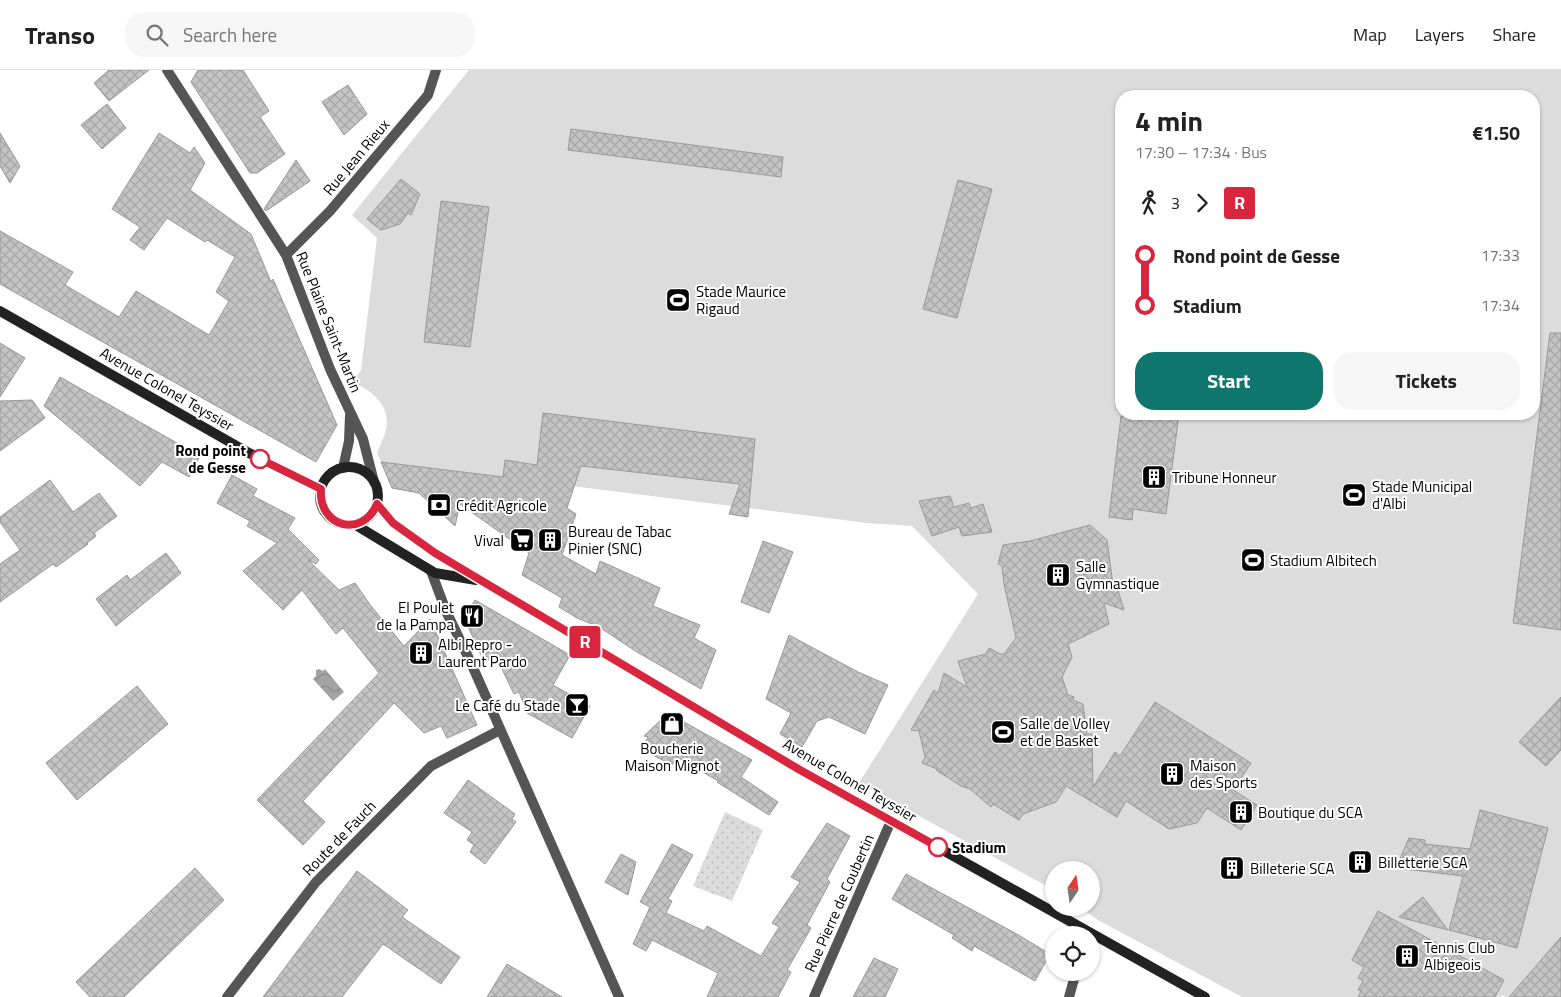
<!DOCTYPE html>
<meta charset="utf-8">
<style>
body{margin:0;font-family:"Titillium Web",sans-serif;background:#f6f6f6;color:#222;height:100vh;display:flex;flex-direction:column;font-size:19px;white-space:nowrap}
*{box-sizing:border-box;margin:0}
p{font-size:16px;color:#767676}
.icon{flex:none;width:28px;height:28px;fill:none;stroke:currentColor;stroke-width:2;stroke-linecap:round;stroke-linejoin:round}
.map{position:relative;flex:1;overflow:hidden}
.sheet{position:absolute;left:1115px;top:20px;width:425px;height:330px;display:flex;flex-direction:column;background:#fff;border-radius:20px;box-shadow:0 1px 4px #0004}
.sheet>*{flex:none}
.badge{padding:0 10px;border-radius:4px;font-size:18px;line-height:32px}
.needle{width:32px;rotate:13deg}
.buttons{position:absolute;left:1045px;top:791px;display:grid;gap:10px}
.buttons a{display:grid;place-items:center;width:55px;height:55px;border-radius:50%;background:#fff;box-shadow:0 1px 4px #0004;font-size:25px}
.map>.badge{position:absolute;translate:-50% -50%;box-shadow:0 0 0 2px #fff}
.legs{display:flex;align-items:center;gap:8px;height:55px;padding:0 20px;font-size:16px}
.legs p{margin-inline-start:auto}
.head{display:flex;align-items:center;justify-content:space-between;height:85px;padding:0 20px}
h1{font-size:28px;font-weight:700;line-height:38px}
.action{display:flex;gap:10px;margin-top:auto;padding:10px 20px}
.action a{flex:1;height:58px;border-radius:20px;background:#0f766e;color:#fff;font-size:20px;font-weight:700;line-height:58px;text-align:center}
.action a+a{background:#f6f6f6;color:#222}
ul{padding:0 20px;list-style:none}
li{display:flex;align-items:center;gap:18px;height:50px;font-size:19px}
li i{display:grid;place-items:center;width:8px;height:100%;margin:0 6px;background:currentColor}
li i::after{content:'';width:12px;height:12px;margin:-6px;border:4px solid;border-radius:50%;background:#fff}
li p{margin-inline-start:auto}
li:first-child i{background:linear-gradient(#0000 50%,currentColor 0)}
li:last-child i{background:linear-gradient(currentColor 50%,#0000 0)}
header{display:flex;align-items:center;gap:30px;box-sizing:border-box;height:70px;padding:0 25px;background:#fff;border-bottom:1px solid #e0e0e0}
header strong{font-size:24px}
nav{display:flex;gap:28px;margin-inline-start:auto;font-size:18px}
.search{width:350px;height:45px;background:#f6f6f6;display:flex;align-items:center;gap:12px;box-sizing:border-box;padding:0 18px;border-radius:20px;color:#767676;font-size:19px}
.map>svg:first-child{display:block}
.grass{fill:url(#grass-dots)}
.garden{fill:#dcdcdc;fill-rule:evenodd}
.water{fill:url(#water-waves)}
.building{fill:url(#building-cross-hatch);stroke:#999}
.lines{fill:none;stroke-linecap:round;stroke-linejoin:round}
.minor{stroke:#555;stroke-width:10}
.tertiary{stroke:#555;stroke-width:10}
.secondary{stroke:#222;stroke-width:10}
.line-1-casing{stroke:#fff;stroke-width:11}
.line-1{stroke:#d7263d;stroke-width:8}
.stop-1-dot{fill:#fff;stroke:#d7263d;stroke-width:2.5}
.labels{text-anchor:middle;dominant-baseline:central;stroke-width:4;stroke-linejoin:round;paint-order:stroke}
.street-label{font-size:15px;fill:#000;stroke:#fff}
.poi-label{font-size:15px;fill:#000;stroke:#fff;text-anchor:start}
.stop-label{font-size:15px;font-weight:bold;fill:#000;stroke:#fff;text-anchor:end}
</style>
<header>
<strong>Transo</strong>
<div class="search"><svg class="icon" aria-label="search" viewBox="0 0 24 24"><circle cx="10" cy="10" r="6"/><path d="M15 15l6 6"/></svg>Search here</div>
<nav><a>Map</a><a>Layers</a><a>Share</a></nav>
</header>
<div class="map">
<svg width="1561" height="927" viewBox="0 0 1561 927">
<defs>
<pattern id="grass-dots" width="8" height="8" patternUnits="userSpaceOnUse" patternTransform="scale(1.25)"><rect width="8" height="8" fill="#dcdcdc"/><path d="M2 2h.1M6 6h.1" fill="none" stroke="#bbb" stroke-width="1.8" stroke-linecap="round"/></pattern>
<pattern id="water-waves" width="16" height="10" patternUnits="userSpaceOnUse" patternTransform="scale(1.25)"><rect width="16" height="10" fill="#a3a3a3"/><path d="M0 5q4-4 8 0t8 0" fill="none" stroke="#8b8b8b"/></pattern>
<pattern id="building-cross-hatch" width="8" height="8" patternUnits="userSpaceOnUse" patternTransform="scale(1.25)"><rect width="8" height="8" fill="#c4c4c4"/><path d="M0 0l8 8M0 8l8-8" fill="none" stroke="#a7a7a7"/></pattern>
</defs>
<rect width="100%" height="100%" fill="#fff"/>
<path class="grass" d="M 725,742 L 763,760 L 732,831 L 693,816 Z"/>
<path class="garden" d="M 469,0 L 1561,0 L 1561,927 L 1506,927 L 1502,925 L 1501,927 L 1242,927 L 1098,850 L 1081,838 L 1091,838 L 1091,800 L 1054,800 L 1054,820 L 859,713 L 978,524 L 912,456 L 867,453 L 381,392 L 377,383 C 380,375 387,362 387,353 C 387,332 370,320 353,312 L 361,300 L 377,168 L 352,145 ZM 1121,26 L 1534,26 L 1534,344 L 1121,344 Z"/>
<path class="water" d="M 319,599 L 323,601 L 325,599 L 344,622 L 333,631 L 313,609 L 316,606 L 316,600 Z"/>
<path class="building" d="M 109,0 L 149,0 L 109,31 L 94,13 Z
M 198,0 L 243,0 L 269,41 L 260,47 L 285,84 L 257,103 L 250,103 L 191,12 Z
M 348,15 L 367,44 L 344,65 L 322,32 Z
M 107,34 L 126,58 L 102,79 L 81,55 Z
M 571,59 L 783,87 L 781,107 L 568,80 Z
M 0,63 L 20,96 L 10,113 L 0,96 Z
M 159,63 L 190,83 L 194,77 L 205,93 L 190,120 L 251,164 L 271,212 L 273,209 L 337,355 L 316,392 L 0,214 L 0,161 L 73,202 L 65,215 L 119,247 L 136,221 L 209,265 L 229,231 L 216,222 L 235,187 L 207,170 L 205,172 L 167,148 L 144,180 L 130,170 L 140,157 L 112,139 Z
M 296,90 L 310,111 L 266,141 L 264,139 Z
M 401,109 L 420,124 L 411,145 L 408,143 L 400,154 L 381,160 L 367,149 Z
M 958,110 L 992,119 L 957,248 L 923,239 Z
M 441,131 L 489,137 L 470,277 L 424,272 Z
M 1550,263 L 1561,263 L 1561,560 L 1513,553 Z
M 0,273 L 25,288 L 0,327 Z
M 60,307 L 200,386 L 189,407 L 162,392 L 140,416 L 44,336 Z
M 32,330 L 45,348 L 0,381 L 0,331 Z
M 543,343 L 755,369 L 748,447 L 729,444 L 740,414 L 581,396 L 567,438 L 576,444 L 562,485 L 596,504 L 600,491 L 660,518 L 653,536 L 700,555 L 694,568 L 716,580 L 701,619 L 637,582 L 599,557 L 577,548 L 559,537 L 562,528 L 522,505 L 529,483 L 460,434 L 455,456 L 419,423 L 392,418 L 381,392 L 503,407 L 505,390 L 537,395 Z
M 1145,344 L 1179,344 L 1166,444 L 1133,439 L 1132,450 L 1109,447 L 1121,346 L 1144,348 Z
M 232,405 L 257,419 L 253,426 L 295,448 L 288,459 L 319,490 L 316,494 L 308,490 L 339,520 L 355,513 L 371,536 L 404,576 L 430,549 L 477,655 L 447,668 L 441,656 L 424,663 L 394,633 L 303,731 L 325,752 L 303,775 L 257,730 L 379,603 L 343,558 L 336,564 L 302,520 L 283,540 L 243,501 L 277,473 L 247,456 L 250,451 L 217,433 Z
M 50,410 L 73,442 L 99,423 L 117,446 L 94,463 L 96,466 L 87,473 L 88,474 L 56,497 L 53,494 L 0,532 L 0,494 L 20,480 L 0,452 L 0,447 Z
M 950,426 L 954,437 L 969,433 L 971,438 L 983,434 L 992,462 L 962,466 L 959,457 L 932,466 L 919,431 Z
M 1090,455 L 1107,470 L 1113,515 L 1116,514 L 1124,540 L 1104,533 L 1109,554 L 1068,574 L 1072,587 L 1062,607 L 1068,625 L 1074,627 L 1073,630 L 1083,634 L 1087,664 L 1092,664 L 1093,717 L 1115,682 L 1120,686 L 1155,632 L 1251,693 L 1233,720 L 1257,735 L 1241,760 L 1207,738 L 1197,753 L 1169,759 L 1126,731 L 1117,747 L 1066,716 L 1056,732 L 1023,744 L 1019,750 L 993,734 L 991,737 L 970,719 L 961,716 L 936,700 L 937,699 L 922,693 L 925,687 L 919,661 L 911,660 L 934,620 L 938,623 L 944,603 L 967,617 L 958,591 L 986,584 L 989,578 L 1000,584 L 1004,584 L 1016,568 L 1004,514 L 1002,496 L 998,494 L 1003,475 L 1030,471 Z
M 763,471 L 793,482 L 769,543 L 741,532 Z
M 166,483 L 181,503 L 116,556 L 96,529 L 127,505 L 130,510 Z
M 475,530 L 570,585 L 553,615 L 590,636 L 572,668 L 527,643 L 519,622 L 514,624 L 500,595 L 482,587 L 464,548 Z
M 789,565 L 858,602 L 888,615 L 865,664 L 829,647 L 817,651 L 802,677 L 780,664 L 791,643 L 766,629 Z
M 137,616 L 168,654 L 77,730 L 46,693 Z
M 1561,627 L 1561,680 L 1546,696 L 1519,672 Z
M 668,643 L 752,690 L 741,707 L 778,732 L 769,745 L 717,712 L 718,711 L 677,687 L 672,695 L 641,679 L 648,667 L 644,666 Z
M 468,710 L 515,744 L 512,749 L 516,752 L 485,794 L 470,782 L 474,775 L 467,770 L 472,762 L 444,743 Z
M 1480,740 L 1548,758 L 1517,878 L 1449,860 L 1463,806 L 1396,798 L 1409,768 L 1425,770 L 1425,774 L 1470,779 Z
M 827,753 L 850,766 L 827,809 L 830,812 L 807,855 L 811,858 L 787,900 L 791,902 L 778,927 L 707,927 L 718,903 L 652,870 L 646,881 L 633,874 L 650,837 L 640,832 L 672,774 L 693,785 L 668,829 L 672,831 L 666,843 L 704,861 L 707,856 L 761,886 L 779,857 L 772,853 L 800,812 L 791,807 Z
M 621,784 L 636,792 L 628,825 L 605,812 Z
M 195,798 L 224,830 L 124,927 L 90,927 L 76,912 Z
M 357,801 L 408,840 L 402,847 L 460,887 L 441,914 L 383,874 L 342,927 L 263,927 Z
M 906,804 L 1015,863 L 1050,884 L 1035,911 L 974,876 L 972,881 L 952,868 L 954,865 L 892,829 Z
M 1423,827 L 1448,860 L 1399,847 Z
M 1378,841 L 1504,910 L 1495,927 L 1358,927 L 1361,921 L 1358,920 L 1363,911 L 1358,908 L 1364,897 L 1352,890 Z
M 1561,867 L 1561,927 L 1509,927 Z
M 874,888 L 898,899 L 885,927 L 853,927 Z
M 507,894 L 562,927 L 487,927 Z"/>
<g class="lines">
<path class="minor" d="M 167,0 L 286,185 L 330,299 L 363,369 L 374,412
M 286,185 L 330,141 L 428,25 L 436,0
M 343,398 L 349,371 L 350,345
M 227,927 L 316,812 L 431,696 L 500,660
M 814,927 L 891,751
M 1069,927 L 1076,902"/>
<path class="tertiary" d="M 431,501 L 446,541 L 471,593 L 619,927"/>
<path class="secondary" d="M 0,241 L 249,383 L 321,419
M320 426a29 29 0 1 1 58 0a29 29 0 1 1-58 0Z
M 377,434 L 393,453 L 435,483 L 800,700 L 1205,927
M 354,454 L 435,503 L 476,510"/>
</g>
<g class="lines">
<defs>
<path id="line-1" d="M 260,389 L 321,419 C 318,457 362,469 377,434 L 393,453 L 435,483 L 800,700 L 938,777"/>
</defs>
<use href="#line-1" class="line-1-casing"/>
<use href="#line-1" class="line-1"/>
</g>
<defs>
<symbol id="stadium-square" viewBox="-11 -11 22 22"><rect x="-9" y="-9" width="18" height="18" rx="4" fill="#000" stroke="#fff"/><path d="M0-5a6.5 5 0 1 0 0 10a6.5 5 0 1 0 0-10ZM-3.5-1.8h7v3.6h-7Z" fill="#fff"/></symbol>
<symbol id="building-square" viewBox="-11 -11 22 22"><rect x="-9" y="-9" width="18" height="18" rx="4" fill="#000" stroke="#fff"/><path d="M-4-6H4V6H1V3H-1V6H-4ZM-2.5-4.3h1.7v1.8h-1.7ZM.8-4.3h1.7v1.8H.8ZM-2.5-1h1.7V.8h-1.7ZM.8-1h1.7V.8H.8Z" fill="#fff"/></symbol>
<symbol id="bank-square" viewBox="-11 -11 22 22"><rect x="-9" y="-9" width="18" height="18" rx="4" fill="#000" stroke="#fff"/><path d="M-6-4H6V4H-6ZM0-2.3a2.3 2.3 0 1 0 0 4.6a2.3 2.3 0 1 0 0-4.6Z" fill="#fff"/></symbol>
<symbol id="supermarket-square" viewBox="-11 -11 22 22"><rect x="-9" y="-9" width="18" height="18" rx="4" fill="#000" stroke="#fff"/><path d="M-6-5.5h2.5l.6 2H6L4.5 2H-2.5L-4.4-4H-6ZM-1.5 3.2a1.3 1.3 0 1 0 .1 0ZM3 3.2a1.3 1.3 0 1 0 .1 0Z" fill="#fff"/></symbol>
<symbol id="restaurant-square" viewBox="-11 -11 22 22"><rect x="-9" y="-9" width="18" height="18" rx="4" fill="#000" stroke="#fff"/><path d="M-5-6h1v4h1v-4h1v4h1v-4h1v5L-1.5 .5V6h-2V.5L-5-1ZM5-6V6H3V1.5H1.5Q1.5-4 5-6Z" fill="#fff"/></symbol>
<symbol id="bar-square" viewBox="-11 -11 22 22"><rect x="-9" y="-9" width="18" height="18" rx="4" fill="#000" stroke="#fff"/><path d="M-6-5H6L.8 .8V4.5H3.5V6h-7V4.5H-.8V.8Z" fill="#fff"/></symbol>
<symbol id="shop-square" viewBox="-11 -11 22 22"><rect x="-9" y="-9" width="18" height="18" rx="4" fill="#000" stroke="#fff"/><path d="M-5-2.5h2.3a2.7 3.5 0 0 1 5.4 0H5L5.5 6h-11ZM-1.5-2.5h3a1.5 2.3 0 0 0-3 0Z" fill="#fff"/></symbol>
</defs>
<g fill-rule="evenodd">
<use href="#stadium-square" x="664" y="216" width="28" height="28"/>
<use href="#building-square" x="1140" y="393" width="28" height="28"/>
<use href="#stadium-square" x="1340" y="411" width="28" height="28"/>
<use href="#bank-square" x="425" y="421" width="28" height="28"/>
<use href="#supermarket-square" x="508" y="456" width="28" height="28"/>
<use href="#building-square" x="536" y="456" width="28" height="28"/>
<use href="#stadium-square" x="1239" y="476" width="28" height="28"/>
<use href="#building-square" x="1044" y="491" width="28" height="28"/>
<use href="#restaurant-square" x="458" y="532" width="28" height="28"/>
<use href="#building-square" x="407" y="569" width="28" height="28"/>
<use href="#bar-square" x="563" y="621" width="28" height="28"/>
<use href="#shop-square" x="658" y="640" width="28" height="28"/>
<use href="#stadium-square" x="989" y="648" width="28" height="28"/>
<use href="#building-square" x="1158" y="690" width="28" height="28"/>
<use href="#building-square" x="1227" y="728" width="28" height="28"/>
<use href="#building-square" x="1346" y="778" width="28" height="28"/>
<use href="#building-square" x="1218" y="784" width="28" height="28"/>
<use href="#building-square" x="1393" y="872" width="28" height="28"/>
</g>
<g class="stop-1-dot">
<circle cx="260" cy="389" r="9"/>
<circle cx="938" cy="777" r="9"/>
</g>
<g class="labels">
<g class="street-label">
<text transform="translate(356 87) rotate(-50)">Rue Jean Rieux</text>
<text transform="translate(329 252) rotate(68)">Rue Plaine Saint-Martin</text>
<text transform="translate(167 319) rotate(30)">Avenue Colonel Teyssier</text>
<text transform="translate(850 710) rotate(30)">Avenue Colonel Teyssier</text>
<text transform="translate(339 768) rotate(-46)">Route de Fauch</text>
<text transform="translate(839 833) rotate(-66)">Rue Pierre de Coubertin</text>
</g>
<g class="poi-label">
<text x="696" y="221">Stade Maurice<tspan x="696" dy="17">Rigaud</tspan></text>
<text x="1172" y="407">Tribune Honneur</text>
<text x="1372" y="416">Stade Municipal<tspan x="1372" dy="17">d'Albi</tspan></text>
<text x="456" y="435">Crédit Agricole</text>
<text x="568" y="461">Bureau de Tabac<tspan x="568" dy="17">Pinier (SNC)</tspan></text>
<text x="504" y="470" text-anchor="end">Vival</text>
<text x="1270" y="490">Stadium Albitech</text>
<text x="1076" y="496">Salle<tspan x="1076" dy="17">Gymnastique</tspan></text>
<text x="454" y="537" text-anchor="end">El Poulet<tspan x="454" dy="17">de la Pampa</tspan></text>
<text x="438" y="574">Albi Repro -<tspan x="438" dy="17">Laurent Pardo</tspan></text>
<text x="560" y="635" text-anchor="end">Le Café du Stade</text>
<text x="1020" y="653">Salle de Volley<tspan x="1020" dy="17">et de Basket</tspan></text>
<text x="672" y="678" text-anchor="middle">Boucherie<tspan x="672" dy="17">Maison Mignot</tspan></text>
<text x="1190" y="695">Maison<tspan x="1190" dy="17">des Sports</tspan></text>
<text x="1258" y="742">Boutique du SCA</text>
<text x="1378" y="792">Billetterie SCA</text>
<text x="1250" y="798">Billeterie SCA</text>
<text x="1424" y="877">Tennis Club<tspan x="1424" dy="17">Albigeois</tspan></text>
</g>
<g class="stop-label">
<text x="246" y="380">Rond point<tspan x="246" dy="17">de Gesse</tspan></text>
<text x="952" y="777" text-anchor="start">Stadium</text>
</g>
</g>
</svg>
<div class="buttons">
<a><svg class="needle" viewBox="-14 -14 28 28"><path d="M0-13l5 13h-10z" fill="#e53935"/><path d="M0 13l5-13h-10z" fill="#767676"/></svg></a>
<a><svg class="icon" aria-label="locate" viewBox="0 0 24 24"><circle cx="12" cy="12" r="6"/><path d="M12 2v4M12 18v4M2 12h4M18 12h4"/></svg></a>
</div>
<b class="badge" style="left:585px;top:572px;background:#d7263d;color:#fff">R</b>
<section class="sheet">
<div class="head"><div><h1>4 min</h1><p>17:30 – 17:34 · Bus</p></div><b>€1.50</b></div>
<div class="legs"><svg class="icon" aria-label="walk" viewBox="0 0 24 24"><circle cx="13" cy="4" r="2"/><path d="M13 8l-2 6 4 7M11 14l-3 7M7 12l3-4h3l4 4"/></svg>3<svg class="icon" aria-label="forward" viewBox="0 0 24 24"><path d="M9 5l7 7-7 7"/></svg><b class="badge" style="background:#d7263d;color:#fff">R</b></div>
<ul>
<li><i style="color:#d7263d"></i><b>Rond point de Gesse</b><p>17:33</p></li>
<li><i style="color:#d7263d"></i><b>Stadium</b><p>17:34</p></li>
</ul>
<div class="action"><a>Start</a><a>Tickets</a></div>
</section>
</div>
